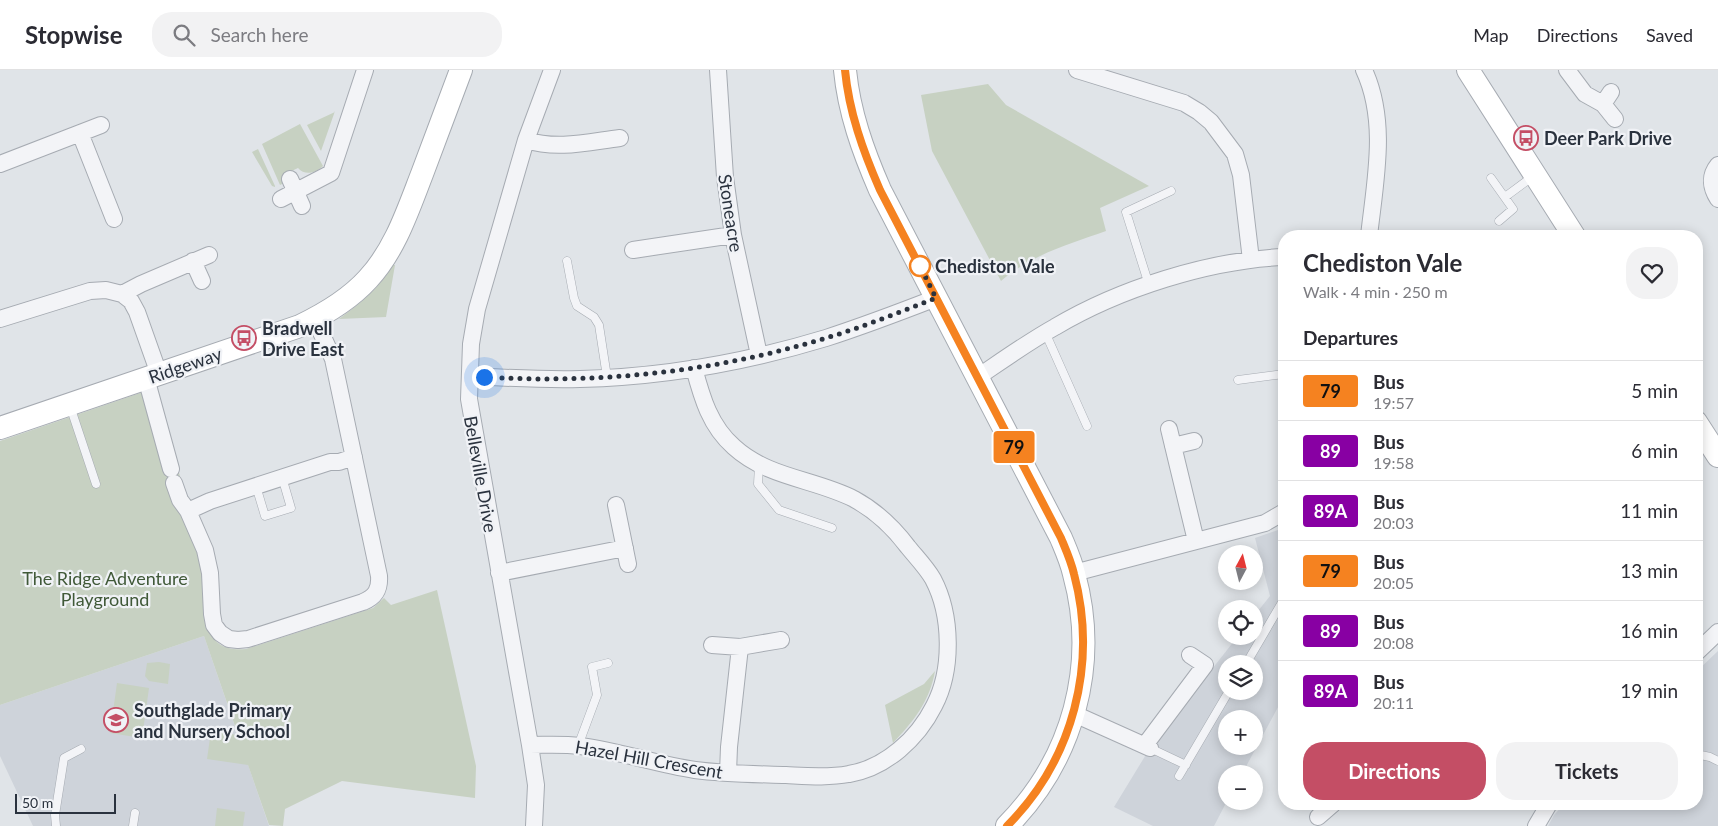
<!DOCTYPE html>
<meta charset="utf-8">
<style>
body{margin:0;font-family:Lato,sans-serif;background:#f2f2f3;color:#2b2b33;height:100vh;display:flex;flex-direction:column;font-size:19px;white-space:nowrap}
*{box-sizing:border-box;margin:0}
p{font-size:16px;color:#7c7c81}
.icon{flex:none;width:28px;height:28px;fill:none;stroke:currentColor;stroke-width:2;stroke-linecap:round;stroke-linejoin:round}
.map{position:relative;flex:1;overflow:hidden}
.details{position:absolute;left:1278px;top:160px;width:425px;height:580px;display:flex;flex-direction:column;background:#fff;border-radius:20px;box-shadow:0 2px 12px #0003}
.details>*{flex:none}
.badge{padding:0 10px;border-radius:4px;font-size:18px;line-height:32px}
.needle{width:32px;rotate:7deg}
.fabs{position:absolute;left:1218px;top:475px;display:grid;gap:10px}
.fabs a{display:grid;place-items:center;width:45px;height:45px;border-radius:50%;background:#fff;box-shadow:0 2px 12px #0003;font-size:25px}
.scale{position:absolute;left:15px;bottom:12px;width:101px;box-sizing:border-box;padding-left:5px;border:2px solid #2a323e;border-top:0;font-size:14px;line-height:18px;white-space:nowrap;color:#2a323e;-webkit-text-stroke:4px #f0f2f6;paint-order:stroke}
.you{position:absolute;width:25px;height:25px;margin:-12px;border:4px solid #fff;border-radius:50%;background:#1a73e8;box-shadow:0 0 0 8px #1a73e833}
.map>.badge{position:absolute;translate:-50% -50%;box-shadow:0 0 0 2px #fff}
h2{padding:0 25px;font-size:19px;line-height:45px}
.round{display:grid;place-items:center;flex:none;width:52px;height:52px;border-radius:20px;background:#f2f2f3}
.summary{display:flex;align-items:center;justify-content:space-between;height:85px;padding:0 25px}
h1{font-size:24px;font-weight:700;line-height:38px}
.button{display:flex;gap:10px;margin-top:auto;padding:10px 25px}
.button a{flex:1;height:58px;border-radius:20px;background:#c44e65;color:#fff;font-size:20px;font-weight:700;line-height:58px;text-align:center}
.button a+a{background:#f2f2f3;color:#2b2b33}
ul{padding:0;list-style:none}
li{display:flex;align-items:center;gap:15px;height:60px;padding:0 25px;border-top:1px solid #e1e1e2}
li div{flex:1}
li b{display:block;font-size:19px}
li em{font-style:normal}
li .badge{min-width:55px;font-weight:700;text-align:center}
header{display:flex;align-items:center;gap:30px;box-sizing:border-box;height:70px;padding:0 25px;background:#fff;border-bottom:1px solid #e1e1e2}
header strong{font-size:24px}
nav{display:flex;gap:28px;margin-inline-start:auto;font-size:18px}
.search{width:350px;height:45px;background:#f2f2f3;display:flex;align-items:center;gap:12px;box-sizing:border-box;padding:0 18px;border-radius:20px;color:#7c7c81;font-size:19px}
.map>svg:first-child{display:block}
.built{fill:#ced3da;fill-rule:evenodd}
.green{fill:#c7d1c2}
.lines{fill:none;stroke-linecap:round;stroke-linejoin:round}
.lane-casing{stroke:#a6abb2;stroke-width:9}
.street-casing{stroke:#a6abb2;stroke-width:18}
.secondary-casing{stroke:#a6abb2;stroke-width:24}
.lane{stroke:#f3f4f7;stroke-width:8}
.street{stroke:#f3f4f7;stroke-width:16}
.secondary{stroke:#fff;stroke-width:22}
.line-casing{stroke:#fff;stroke-width:11}
.line{stroke:#f58220;stroke-width:8}
.walk{stroke:#2a323e;stroke-width:5;stroke-dasharray:0 9}
.stop-dot{fill:#fff;stroke:#f58220;stroke-width:2.5}
.labels{text-anchor:middle;dominant-baseline:central;stroke-width:4.5;stroke-linejoin:round;paint-order:stroke}
.poi-label{font-size:18px;font-weight:bold;fill:#2a323e;stroke:#f0f2f6;text-anchor:start}
.street-label{font-size:18px;fill:#2a323e;stroke:#f0f2f6}
.stop-label{font-size:18px;font-weight:bold;fill:#2a323e;stroke:#f0f2f6;text-anchor:start}
.park-label{font-size:18px;fill:#405938;stroke:#f0f2f6}
</style>
<header>
<strong>Stopwise</strong>
<div class="search"><svg class="icon" aria-label="search" viewBox="0 0 24 24"><circle cx="10" cy="10" r="6"/><path d="M15 15l6 6"/></svg>Search here</div>
<nav><a>Map</a><a>Directions</a><a>Saved</a></nav>
</header>
<div class="map">
<svg width="1718" height="756" viewBox="0 0 1718 756">
<rect width="100%" height="100%" fill="#e0e4e8"/>
<path class="built" d="M 1278,460 L 1284,470 L 1284,626 L 1242,704 L 1226,704 L 1227,731 L 1214,756 L 1153,756 L 1114,737 L 1150,678 L 1238,566 L 1254,566 L 1254,546 L 1270,526 L 1255,468 ZM 1226,594 L 1254,594 L 1254,621 L 1226,621 ZM 1226,649 L 1254,649 L 1254,676 L 1226,676 Z
M 204,566 L 269,756 L 33,756 L 0,686 L 0,635 Z
M 1718,581 L 1718,756 L 1548,756 L 1554,745 L 1564,734 L 1696,734 L 1696,602 Z"/>
<path class="green" d="M 988,14 L 1006,35 L 1149,116 L 1100,138 L 1106,161 C 1069,174 1031,185 1001,211 L 932,81 L 921,25 Z
M 335,42 L 335,41 L 321,81 L 307,55 Z
M 300,54 L 323,96 C 316,103 305,106 298,98 L 283,105 L 284,113 L 280,115 L 262,74 Z
M 258,79 L 275,116 L 275,117 L 272,116 L 252,82 Z
M 393,195 L 395,195 L 386,247 L 339,249 C 359,234 380,218 393,195 Z
M 143,322 L 167,406 L 179,403 L 180,406 L 168,409 L 199,479 L 208,556 C 213,575 227,581 246,579 L 373,538 L 384,528 L 391,535 L 437,520 L 476,696 L 475,728 L 342,711 L 285,739 L 283,756 L 269,755 L 248,695 L 207,689 L 211,661 L 238,665 L 204,566 L 0,635 L 0,371 Z
M 159,592 L 170,594 L 168,614 L 149,611 L 145,606 L 147,593 Z
M 935,601 C 930,631 913,652 893,673 L 885,635 L 924,614 Z
M 117,613 L 149,618 L 142,668 L 110,663 Z
M 217,738 L 245,742 L 243,756 L 215,756 Z"/>
<g class="lines">
<defs>
<path id="lane" d="M 1491,108 L 1513,139 L 1499,151
M 1505,127 L 1532,107
M 567,191 L 574,228 L 577,236 L 594,247 L 599,255 L 607,307
M 1149,215 L 1126,142 L 1171,121
M 1045,262 L 1087,356
M 1238,310 L 1284,304
M 70,336 L 96,414
M 759,395 L 758,414 L 779,440 L 832,458
M 256,416 L 265,446 L 291,438 L 282,407
M 1246,594 L 1284,529
M 578,676 L 597,625 L 592,597 L 608,593
M 1150,678 L 1186,695
M 1696,684 L 1710,687 L 1718,691
M 1179,706 L 1229,621
M 56,756 L 55,745 L 64,688 L 81,679
M 133,756 L 135,743"/>
<path id="street" d="M 718,0 L 725,107 L 733,165 L 759,285
M 1077,0 L 1184,33 L 1199,42 L 1211,52 L 1235,84 L 1241,105 L 1251,190
M 1364,0 C 1388,52 1375,111 1369,166
M 1567,0 L 1585,24 L 1603,34 L 1615,49
M 1603,34 L 1611,22
M 80,63 L 114,149
M 526,70 C 557,80 588,72 620,68
M 0,94 L 101,55
M 1718,95 C 1709,106 1711,118 1718,129
M 290,109 L 302,136
M 281,129 L 331,103 L 365,0
M 633,180 L 733,165
M 193,191 L 202,211
M 122,224 L 141,214 L 209,185
M 0,249 L 90,221 L 106,220 L 122,224 L 131,231 L 137,242 L 159,304
M 470,306 C 506,308 543,310 580,309 C 662,307 747,292 826,268 C 863,256 900,242 936,228
M 978,307 C 1003,290 1028,272 1055,257 C 1119,219 1209,190 1284,187
M 146,308 L 171,399
M 1169,359 L 1196,471
M 1173,376 L 1194,371
M 174,413 L 180,430 L 188,441 L 205,480 L 210,503 L 212,544 L 214,555 L 220,563 L 229,569 L 238,570 L 248,569 L 363,532 C 375,527 380,520 379,506 L 333,289 L 315,249
M 616,435 L 628,494
M 188,441 L 210,431 L 330,392 L 339,392 L 354,387
M 499,503 L 625,478
M 1074,503 L 1265,453 L 1284,442
M 712,575 L 740,577 L 781,570
M 1696,583 L 1718,562
M 1073,645 L 1081,647 L 1150,678
M 530,675 C 547,675 563,674 580,676 C 619,681 656,694 695,700 C 725,704 755,704 786,705 C 806,706 828,708 849,704 C 886,698 918,668 934,636 C 953,600 952,545 933,509 C 926,497 916,487 908,477 C 893,457 876,441 854,429 C 815,409 768,408 734,377 C 710,356 702,328 694,298
M 1145,675 L 1205,595 L 1190,585
M 728,703 L 729,677 L 740,577
M 1318,747 L 1333,734
M 534,756 L 536,715 L 530,675 L 469,329 L 471,274 L 477,239 L 526,70 L 552,0
M 1536,756 L 1549,734"/>
<path id="secondary" d="M 845,0 C 849,42 863,81 880,120 L 1061,468 C 1066,480 1071,491 1074,504 C 1099,595 1073,689 1007,756
M 1468,0 L 1574,166
M 1696,352 L 1718,386
M 0,358 L 300,256 C 325,244 349,230 368,209 C 395,180 408,140 422,104 C 435,69 448,35 461,0"/>
</defs>
<use href="#lane" class="lane-casing"/>
<use href="#street" class="street-casing"/>
<use href="#secondary" class="secondary-casing"/>
<use href="#lane" class="lane"/>
<use href="#street" class="street"/>
<use href="#secondary" class="secondary"/>
</g>
<g class="lines">
<defs>
<path id="line" d="M 845,0 C 849,42 863,81 880,120 L 1061,468 C 1066,480 1071,491 1074,504 C 1098,594 1073,690 1007,756"/>
</defs>
<use href="#line" class="line-casing"/>
<use href="#line" class="line"/>
<path class="walk" d="M 484,307 C 599,314 715,302 826,268 C 863,257 900,242 936,228 L 920,196"/>
</g>
<defs>
<symbol id="bus-ring" viewBox="-11 -11 22 22"><circle r="9.5" fill="#f0f2f6" stroke="#c44e65" stroke-width="1.5"/><path d="M-5-6H5V4H4V6H2V4H-2V6H-4V4H-5ZM-3.5-4V0h7V-4ZM-3.5 1.2v1.5H-2V1.2ZM2 1.2v1.5H3.5V1.2Z" fill="#c44e65"/></symbol>
<symbol id="school-ring" viewBox="-11 -11 22 22"><circle r="9.5" fill="#f0f2f6" stroke="#c44e65" stroke-width="1.5"/><path d="M0-5L7-2L0 1L-7-2ZM-4 1L0 2.5L4 1V4Q0 6-4 4Z" fill="#c44e65"/></symbol>
</defs>
<g fill-rule="evenodd">
<use href="#bus-ring" x="1512" y="54" width="28" height="28"/>
<use href="#bus-ring" x="230" y="254" width="28" height="28"/>
<use href="#school-ring" x="102" y="636" width="28" height="28"/>
</g>
<circle class="stop-dot" cx="920" cy="196" r="10"/>
<g class="labels">
<g class="poi-label">
<text x="1544" y="68">Deer Park Drive</text>
<text x="262" y="258">Bradwell<tspan x="262" dy="21">Drive East</tspan></text>
<text x="134" y="640">Southglade Primary<tspan x="134" dy="21">and Nursery School</tspan></text>
</g>
<g class="street-label">
<text transform="translate(731 143) rotate(81)">Stoneacre</text>
<text transform="translate(185 295) rotate(-19)">Ridgeway</text>
<text transform="translate(481 404) rotate(80)">Belleville Drive</text>
<text transform="translate(649 689) rotate(10)">Hazel Hill Crescent</text>
</g>
<g class="stop-label">
<text x="935" y="196">Chediston Vale</text>
</g>
<g class="park-label">
<text x="105" y="508">The Ridge Adventure<tspan x="105" dy="21">Playground</tspan></text>
</g>
</g>
</svg>
<div class="fabs">
<a><svg class="needle" viewBox="-14 -14 28 28"><path d="M0-13l5 13h-10z" fill="#e53935"/><path d="M0 13l5-13h-10z" fill="#7c7c81"/></svg></a>
<a><svg class="icon" aria-label="locate" viewBox="0 0 24 24"><circle cx="12" cy="12" r="6"/><path d="M12 2v4M12 18v4M2 12h4M18 12h4"/></svg></a>
<a><svg class="icon" aria-label="layers" viewBox="0 0 24 24"><path d="M12 4l9 5-9 5-9-5zM3 14l9 5 9-5"/></svg></a>
<a>+</a>
<a>−</a>
</div>
<div class="scale">50 m</div>
<div class="you" style="left:484px;top:307px"></div>
<b class="badge" style="left:1014px;top:377px;background:#f58220;color:#111">79</b>
<section class="details">
<div class="summary"><div><h1>Chediston Vale</h1><p>Walk · 4 min · 250 m</p></div><a class="round"><svg class="icon" aria-label="heart" viewBox="0 0 24 24"><path d="M12 20l-8-8c-3-5 5-10 8-4 3-6 11-1 8 4z"/></svg></a></div>
<h2>Departures</h2>
<ul>
<li><span class="badge" style="background:#f58220;color:#111">79</span><div><b>Bus</b><p>19:57</p></div><em>5 min</em></li>
<li><span class="badge" style="background:#8800a3;color:#fff">89</span><div><b>Bus</b><p>19:58</p></div><em>6 min</em></li>
<li><span class="badge" style="background:#8800a3;color:#fff">89A</span><div><b>Bus</b><p>20:03</p></div><em>11 min</em></li>
<li><span class="badge" style="background:#f58220;color:#111">79</span><div><b>Bus</b><p>20:05</p></div><em>13 min</em></li>
<li><span class="badge" style="background:#8800a3;color:#fff">89</span><div><b>Bus</b><p>20:08</p></div><em>16 min</em></li>
<li><span class="badge" style="background:#8800a3;color:#fff">89A</span><div><b>Bus</b><p>20:11</p></div><em>19 min</em></li>
</ul>
<div class="button"><a>Directions</a><a>Tickets</a></div>
</section>
</div>
